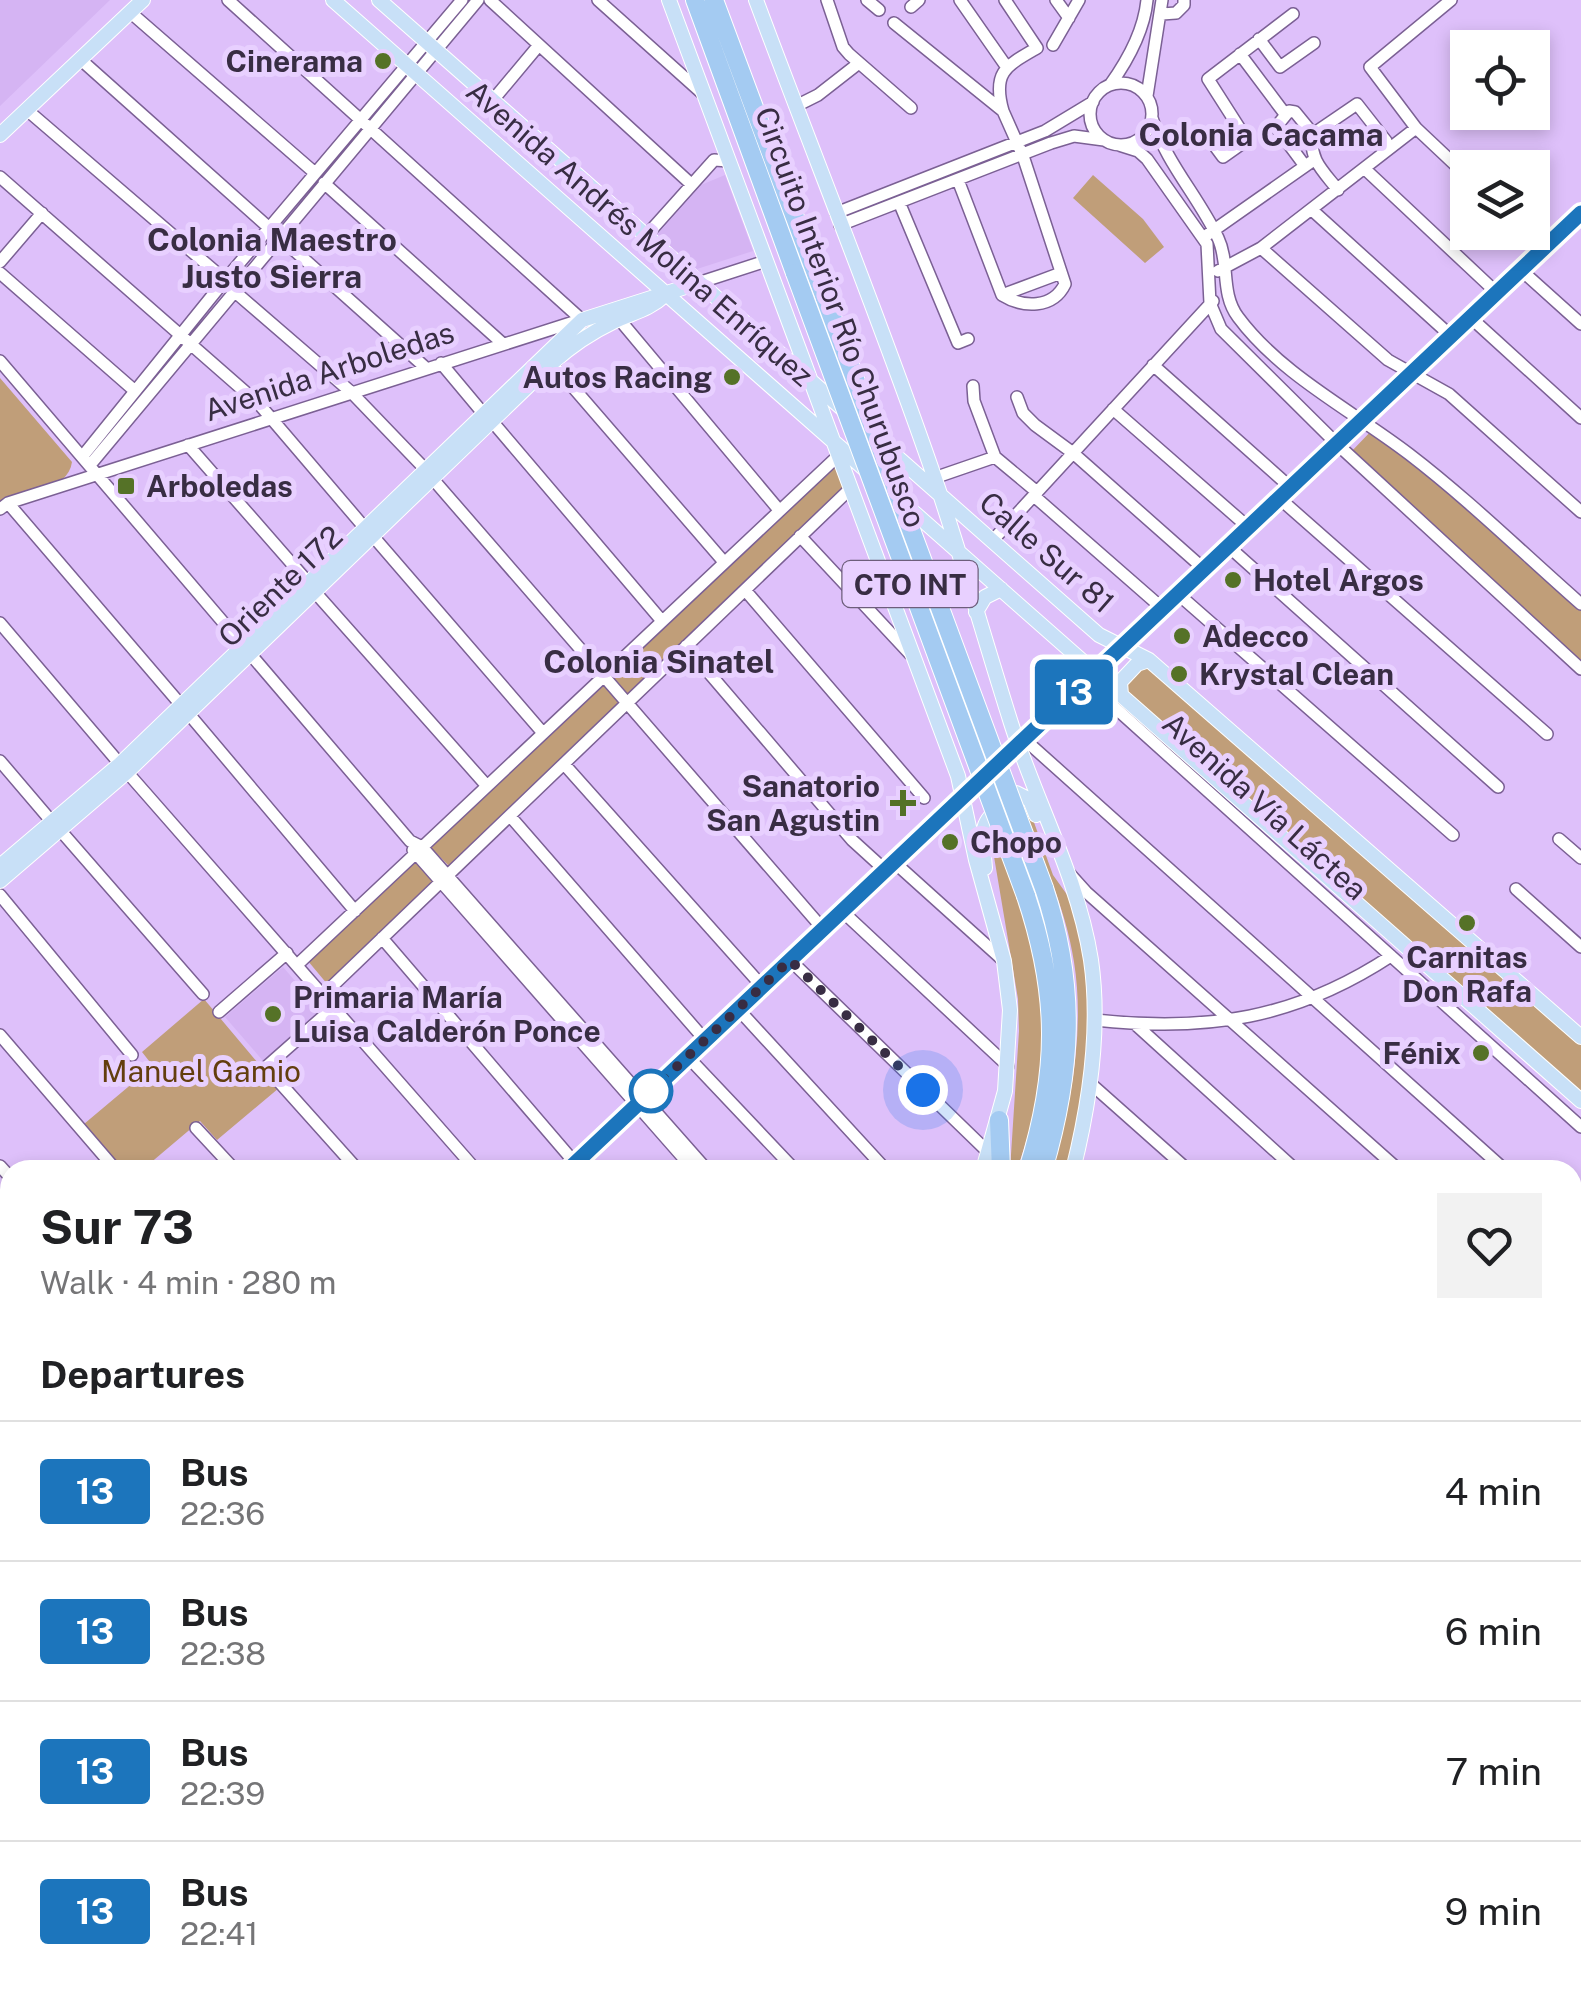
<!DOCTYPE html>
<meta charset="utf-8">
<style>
body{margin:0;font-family:"Public Sans",sans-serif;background:#f2f2f2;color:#202124;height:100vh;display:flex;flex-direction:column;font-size:38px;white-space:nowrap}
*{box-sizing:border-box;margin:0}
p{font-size:32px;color:#757577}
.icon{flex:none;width:55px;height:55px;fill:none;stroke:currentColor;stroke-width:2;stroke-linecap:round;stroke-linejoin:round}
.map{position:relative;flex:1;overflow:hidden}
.sheet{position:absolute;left:0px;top:1160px;width:1582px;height:842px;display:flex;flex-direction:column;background:#fff;border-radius:30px 30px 0 0;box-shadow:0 5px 15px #0003}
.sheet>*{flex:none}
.badge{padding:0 20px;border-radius:8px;font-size:35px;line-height:65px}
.controls{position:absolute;left:1450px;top:30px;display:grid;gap:20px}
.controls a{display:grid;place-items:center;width:100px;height:100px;border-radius:0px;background:#fff;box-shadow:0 5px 15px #0003;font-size:50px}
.you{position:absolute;width:50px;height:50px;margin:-25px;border:8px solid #fff;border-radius:50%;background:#1a73e8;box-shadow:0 0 0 15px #1a73e833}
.map>.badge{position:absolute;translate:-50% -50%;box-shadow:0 0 0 5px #fff}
h2{padding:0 40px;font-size:38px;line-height:90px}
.round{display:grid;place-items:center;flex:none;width:105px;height:105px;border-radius:0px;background:#f2f2f2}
.summary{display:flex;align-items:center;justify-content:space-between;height:170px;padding:0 40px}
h1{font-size:48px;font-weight:700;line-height:75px}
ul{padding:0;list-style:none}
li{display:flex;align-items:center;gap:30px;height:140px;padding:0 40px;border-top:2px solid #e0e0e0}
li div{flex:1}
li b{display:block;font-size:38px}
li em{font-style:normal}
li .badge{min-width:110px;font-weight:700;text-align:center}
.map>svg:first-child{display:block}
.built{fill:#d5b4f3}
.green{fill:#c09e79}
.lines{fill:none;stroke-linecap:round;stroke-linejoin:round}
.canal{stroke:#b46676;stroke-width:10}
.minor-casing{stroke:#7b6094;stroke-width:14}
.major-casing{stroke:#fff;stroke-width:16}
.highway-casing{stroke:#fff;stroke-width:20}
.minor{stroke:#fff;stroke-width:11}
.major{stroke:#c8e0f7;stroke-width:14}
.highway{stroke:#a4cbf2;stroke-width:18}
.highway-bridge-casing{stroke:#fff;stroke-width:20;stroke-linecap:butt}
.highway-bridge{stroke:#a4cbf2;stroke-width:18}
.line-casing{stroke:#fff;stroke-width:22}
.line{stroke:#1c75bc;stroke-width:15}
.walk{stroke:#382d43;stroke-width:10;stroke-dasharray:0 18}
.poi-dot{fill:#557227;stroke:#e8d0ff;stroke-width:4}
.stop-dot{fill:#fff;stroke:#1c75bc;stroke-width:5}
.labels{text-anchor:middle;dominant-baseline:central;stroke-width:10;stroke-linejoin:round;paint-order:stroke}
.shield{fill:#e8d0ff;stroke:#6d5e7b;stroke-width:2.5}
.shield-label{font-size:28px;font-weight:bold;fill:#382d43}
.poi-label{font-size:30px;font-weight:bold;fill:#382d43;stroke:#e8d0ff;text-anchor:start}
.street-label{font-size:30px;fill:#382d43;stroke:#e8d0ff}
.park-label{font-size:30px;fill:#633e0e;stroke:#e8d0ff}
.neighbourhood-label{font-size:32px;font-weight:bold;fill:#382d43;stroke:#e8d0ff}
</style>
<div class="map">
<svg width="1581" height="2002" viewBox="0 0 1581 2002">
<rect width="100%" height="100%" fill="#dec0fa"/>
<path class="built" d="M 0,0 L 110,0 L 0,106 Z
M 725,175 L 753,251 L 697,269 L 657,235 L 701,185 Z
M 283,967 L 322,1012 L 264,1062 L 225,1017 Z
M 361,1993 L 361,1992 L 644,1993 L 632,2002 L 352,2002 Z"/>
<path class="green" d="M 1093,175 L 1143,219 L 1164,247 L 1145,263 L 1073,198 Z
M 0,378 L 72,462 C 68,491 24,494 0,502 Z
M 1374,428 L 1581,607 L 1581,663 L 1350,453 Z
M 833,464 L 847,490 L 449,866 L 431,848 Z
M 1140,666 L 1152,668 L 1581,1041 L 1581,1094 L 1129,695 L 1125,682 Z
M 1020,800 L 1027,803 L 1053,875 L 1068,896 L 1087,962 L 1090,1037 L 1080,1118 L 1066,1170 L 1053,1170 C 1071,1104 1085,1030 1074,962 C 1066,907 1039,852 1020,800 Z
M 988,821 C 1010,878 1034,935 1043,996 C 1052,1053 1035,1117 1017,1170 L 1010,1170 L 1019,1031 L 1018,999 Z
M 414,859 L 434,883 L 328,985 L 308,961 Z
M 204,999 L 279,1088 L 217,1140 L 200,1121 L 142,1170 L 123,1170 L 84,1124 L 153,1066 L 142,1052 Z
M 0,1367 L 10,1380 L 10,1428 L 0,1416 Z
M 1581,1542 L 1581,1705 L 1572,1683 L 1573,1543 Z
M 1573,1892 L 1581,1908 L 1581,2002 L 1571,2002 L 1565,1993 L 1572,1992 Z
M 644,1992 L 1425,1992 L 1431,2002 L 632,2002 Z"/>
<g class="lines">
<path class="canal" d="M 1572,1264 L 1581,1264
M 1572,1279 L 1581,1278"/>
<defs>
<path id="minor" d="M 228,0 L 582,320
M 490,0 L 691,184
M 598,0 L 703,94
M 827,0 L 843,47 L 849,54 L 911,108
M 867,0 L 879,10
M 960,0 L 1006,66
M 1056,0 L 1069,18
M 1451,0 L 1370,67 L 1416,128 L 1468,177
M 911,7 L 919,0
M 130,12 L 315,173
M 1162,14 L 1176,13 L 1184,5 L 1184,0
M 894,23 L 1003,111 L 1023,156 L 1065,284 C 1053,309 1023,308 1002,295
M 1259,39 L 1280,67 L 1314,43
M 1053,45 L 1079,0
M 1240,54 L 1285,114
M 80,59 L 426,368
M1090 114a31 31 0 1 1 62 0a31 31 0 1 1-62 0Z
M 1110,85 C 1128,60 1144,31 1147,0
M 1147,96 L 1162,0
M 493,100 L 539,45
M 796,106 L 818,95 L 859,63
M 27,110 L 225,280
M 1003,111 C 992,72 1006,66 1037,48 L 1005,0
M 1152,118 C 1166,163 1198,196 1218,238 C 1230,263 1220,293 1238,317 C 1281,375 1353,411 1409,454 C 1469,500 1524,554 1581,604
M 1206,134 L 1223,157 L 1247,140 L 1208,79 L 1293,14
M 1313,134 L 1357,104 L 1386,141
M 1119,145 L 1138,151 L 1147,159 L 1207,244 L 1210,303 L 1221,329 L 1337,444 L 1581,669
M 1305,166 L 1276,127 L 1289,111 L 1295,112 L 1313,134 C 1308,159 1324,172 1338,190
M 1366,170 L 1497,293
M 0,177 L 259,404 L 364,527
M 958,180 L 1002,295
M 324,183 L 502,343
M 899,202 L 958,343 L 968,339
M 1312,210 L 1451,336
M 836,213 L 1045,131 L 1093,102
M 840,225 L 1051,143 L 1074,136 L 1104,140
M 1527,232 L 1544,248
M 1207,235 L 1311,162
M 645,237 L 714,160 L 729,161
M 1261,248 L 1388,360 L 1449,394 L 1581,512
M 0,262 L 42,213
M 1521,270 L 1581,324
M 1218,271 L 1261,248 L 1416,128
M 0,273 L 135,391
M 698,283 L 766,261
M 234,291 L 351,392 L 425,469
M 1002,295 L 1061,273
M 1470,317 L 1581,418
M 619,319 L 779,510
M 0,361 L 410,841 L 422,847 L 707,1170
M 441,363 L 482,412
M 552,363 L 724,562
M 1153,365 L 1290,487
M 973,386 L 974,401 L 995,457 L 1037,492
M 1017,397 L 1023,413 L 1035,425 L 1073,453 L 1204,569
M 1113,409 L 1248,527
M 491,420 L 662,621
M 188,445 L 307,581
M 82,457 L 225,280 L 462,0
M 90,465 L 478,0
M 432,478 L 823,929
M 934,478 L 995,457
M 1034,496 L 1162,608
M 1279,498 L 1547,734
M 8,503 L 181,705
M 0,509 L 8,503 L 580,320
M 372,535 L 543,733
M 800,536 L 910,654
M 992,541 L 1213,301
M 1228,546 L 1498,787
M 745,590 L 924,798
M 314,591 L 487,786
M 1178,594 L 1453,835
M 0,623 L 120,764
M 686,646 L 852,840 L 885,870
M 1095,672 L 1101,695 L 1581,1127
M 188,713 L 355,911
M 1024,739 L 1505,1170
M 0,761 L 52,822
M 564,764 L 762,986
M 127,772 L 476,1170
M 510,816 L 705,1040
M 60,830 L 203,994
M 1559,839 L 1581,858
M 413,850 L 694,1170
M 894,862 L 1004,961
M 1068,872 L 1086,892 L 1399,1170
M 1516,889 L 1581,947
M 0,895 L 132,1055
M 842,911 L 1008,1066
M 382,938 L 575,1163
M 790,960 L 989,1153
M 297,965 L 839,455
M 323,995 L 851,488
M 738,1009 L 886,1170
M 219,1012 L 287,953
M 1095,1020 C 1208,1032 1295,1019 1391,956
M 1135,1024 L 1296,1170
M 0,1035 L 116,1170
M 688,1057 L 795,1170
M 266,1067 L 334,1007
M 273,1075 L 358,1170
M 1090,1083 L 1188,1170
M 196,1128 L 235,1170
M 580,1158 L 591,1170
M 0,1166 L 10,1177
M 1572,1336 L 1581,1335
M 0,1510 L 10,1501
M 1572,1533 L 1581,1533
M 1572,1712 L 1581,1733
M 0,1765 L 10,1777
M 0,1858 L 10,1869
M 1572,1870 L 1581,1865
M 1572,1889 L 1581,1905
M 0,1961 L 10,1972
M 28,1992 L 37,2002
M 118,1992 L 127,2002
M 196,1992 L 205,2002
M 1465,1992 L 1472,2002
M 1558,1992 L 1565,2002"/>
<path id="major" d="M 333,0 L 1581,1101
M 379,0 L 1099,635 L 1149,660 L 1581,1037
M 669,0 L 958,776 L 976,860 L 1004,961 L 1010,1010 L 1005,1091 L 983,1170
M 756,0 C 815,159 879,316 934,476 C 962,558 985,641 1011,723 C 1036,802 1078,877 1091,960 C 1101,1029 1090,1102 1073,1170
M 0,135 L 143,0
M 976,612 L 985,597 L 1001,589
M 1121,695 L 1120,682 L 1137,664 L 1149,660
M 0,866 L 120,764 L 582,320 L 698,283
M 985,868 C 981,820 980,824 1016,793 L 1030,800 L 1036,815
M 0,881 L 127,772 L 552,363 C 571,346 590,333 613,322 C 631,313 649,310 664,296
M 568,1170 L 1581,213
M 0,1363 L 10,1376
M 0,1422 L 10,1435
M 0,1695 L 10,1686
M 0,1721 L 10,1711
M 1441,1992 L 1448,2002
M 1453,1992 L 1460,2002
M 214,2002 L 223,1992
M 341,2002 L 350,1992"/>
<path id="highway" d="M 695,0 L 795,273
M 714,0 L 825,298
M 1026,896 C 1059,995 1059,1070 1028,1170
M 999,1120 L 1001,1170
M 1043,1170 C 1072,1071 1077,987 1044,888
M 231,2002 L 239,1992
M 268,2002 L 278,1992
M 289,2002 L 298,1992"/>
</defs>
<use href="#minor" class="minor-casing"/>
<use href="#major" class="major-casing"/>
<use href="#highway" class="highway-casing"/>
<use href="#minor" class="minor"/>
<use href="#major" class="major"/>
<use href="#highway" class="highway"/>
<defs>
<path id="highway-bridge" d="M 795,273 L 1026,896
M 825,298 L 1044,888"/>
</defs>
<use href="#highway-bridge" class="highway-bridge-casing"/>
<use href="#highway-bridge" class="highway-bridge"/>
</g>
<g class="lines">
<defs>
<path id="line" d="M 568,1170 L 1581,213"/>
</defs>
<use href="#line" class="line-casing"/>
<use href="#line" class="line"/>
<path class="walk" d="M 651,1091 L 790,960 L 923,1090"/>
</g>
<g class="poi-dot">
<circle cx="383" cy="61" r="10"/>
<circle cx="732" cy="377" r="10"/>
<rect x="116" y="476" width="20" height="20" rx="5"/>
<circle cx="1233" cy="580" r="10"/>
<circle cx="1182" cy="636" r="10"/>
<circle cx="1179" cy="674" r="10"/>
<path d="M898 788h10v10h10v10h-10v10h-10v-10h-10v-10h10z"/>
<circle cx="950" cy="842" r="10"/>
<circle cx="1467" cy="923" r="10"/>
<circle cx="273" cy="1014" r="10"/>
<circle cx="1481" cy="1053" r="10"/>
</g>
<circle class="stop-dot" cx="651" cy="1091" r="20"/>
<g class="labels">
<rect class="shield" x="842.5" y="561" width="135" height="46" rx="8"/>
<g class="shield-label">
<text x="910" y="584">CTO INT</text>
</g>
<g class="poi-label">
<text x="363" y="61" text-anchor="end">Cinerama</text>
<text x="712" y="377" text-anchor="end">Autos Racing</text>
<text x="146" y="486">Arboledas</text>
<text x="1253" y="580">Hotel Argos</text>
<text x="1202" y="636">Adecco</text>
<text x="1199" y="674">Krystal Clean</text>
<text x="880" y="786" text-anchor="end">Sanatorio<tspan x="880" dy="34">San Agustin</tspan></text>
<text x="970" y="842">Chopo</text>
<text x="1467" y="957" text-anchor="middle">Carnitas<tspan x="1467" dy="34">Don Rafa</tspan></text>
<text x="293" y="997">Primaria María<tspan x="293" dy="34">Luisa Calderón Ponce</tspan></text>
<text x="1461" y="1053" text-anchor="end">Fénix</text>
</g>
<g class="street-label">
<text transform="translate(640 233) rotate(41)">Avenida Andrés Molina Enríquez</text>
<text transform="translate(841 317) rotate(70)">Circuito Interior Río Churubusco</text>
<text transform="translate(329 371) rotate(-18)">Avenida Arboledas</text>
<text transform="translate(1047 552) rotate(41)">Calle Sur 81</text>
<text transform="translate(280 586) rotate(-44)">Oriente 172</text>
<text transform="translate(1265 806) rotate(42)">Avenida Vía Láctea</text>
</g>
<g class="park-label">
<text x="201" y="1071">Manuel Gamio</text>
</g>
<g class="neighbourhood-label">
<text x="1261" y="134">Colonia Cacama</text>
<text x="272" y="239">Colonia Maestro<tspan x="272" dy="37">Justo Sierra</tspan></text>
<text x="659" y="661">Colonia Sinatel</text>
</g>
</g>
</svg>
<div class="controls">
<a><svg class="icon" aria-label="locate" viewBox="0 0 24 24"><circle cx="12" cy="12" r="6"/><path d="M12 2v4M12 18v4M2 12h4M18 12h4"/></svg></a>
<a><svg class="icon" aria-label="layers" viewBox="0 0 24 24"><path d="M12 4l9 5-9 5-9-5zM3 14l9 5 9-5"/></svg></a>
</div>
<div class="you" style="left:923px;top:1090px"></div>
<b class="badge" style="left:1074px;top:692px;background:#1c75bc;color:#fff">13</b>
<section class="sheet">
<div class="summary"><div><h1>Sur 73</h1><p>Walk · 4 min · 280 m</p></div><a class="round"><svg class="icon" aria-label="heart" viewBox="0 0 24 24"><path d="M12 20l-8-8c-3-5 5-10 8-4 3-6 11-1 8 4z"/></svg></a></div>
<h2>Departures</h2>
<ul>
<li><span class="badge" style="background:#1c75bc;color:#fff">13</span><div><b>Bus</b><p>22:36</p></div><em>4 min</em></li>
<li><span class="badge" style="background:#1c75bc;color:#fff">13</span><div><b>Bus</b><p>22:38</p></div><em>6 min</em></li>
<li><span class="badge" style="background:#1c75bc;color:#fff">13</span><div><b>Bus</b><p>22:39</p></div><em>7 min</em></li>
<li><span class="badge" style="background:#1c75bc;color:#fff">13</span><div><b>Bus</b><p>22:41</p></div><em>9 min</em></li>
</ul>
</section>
</div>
